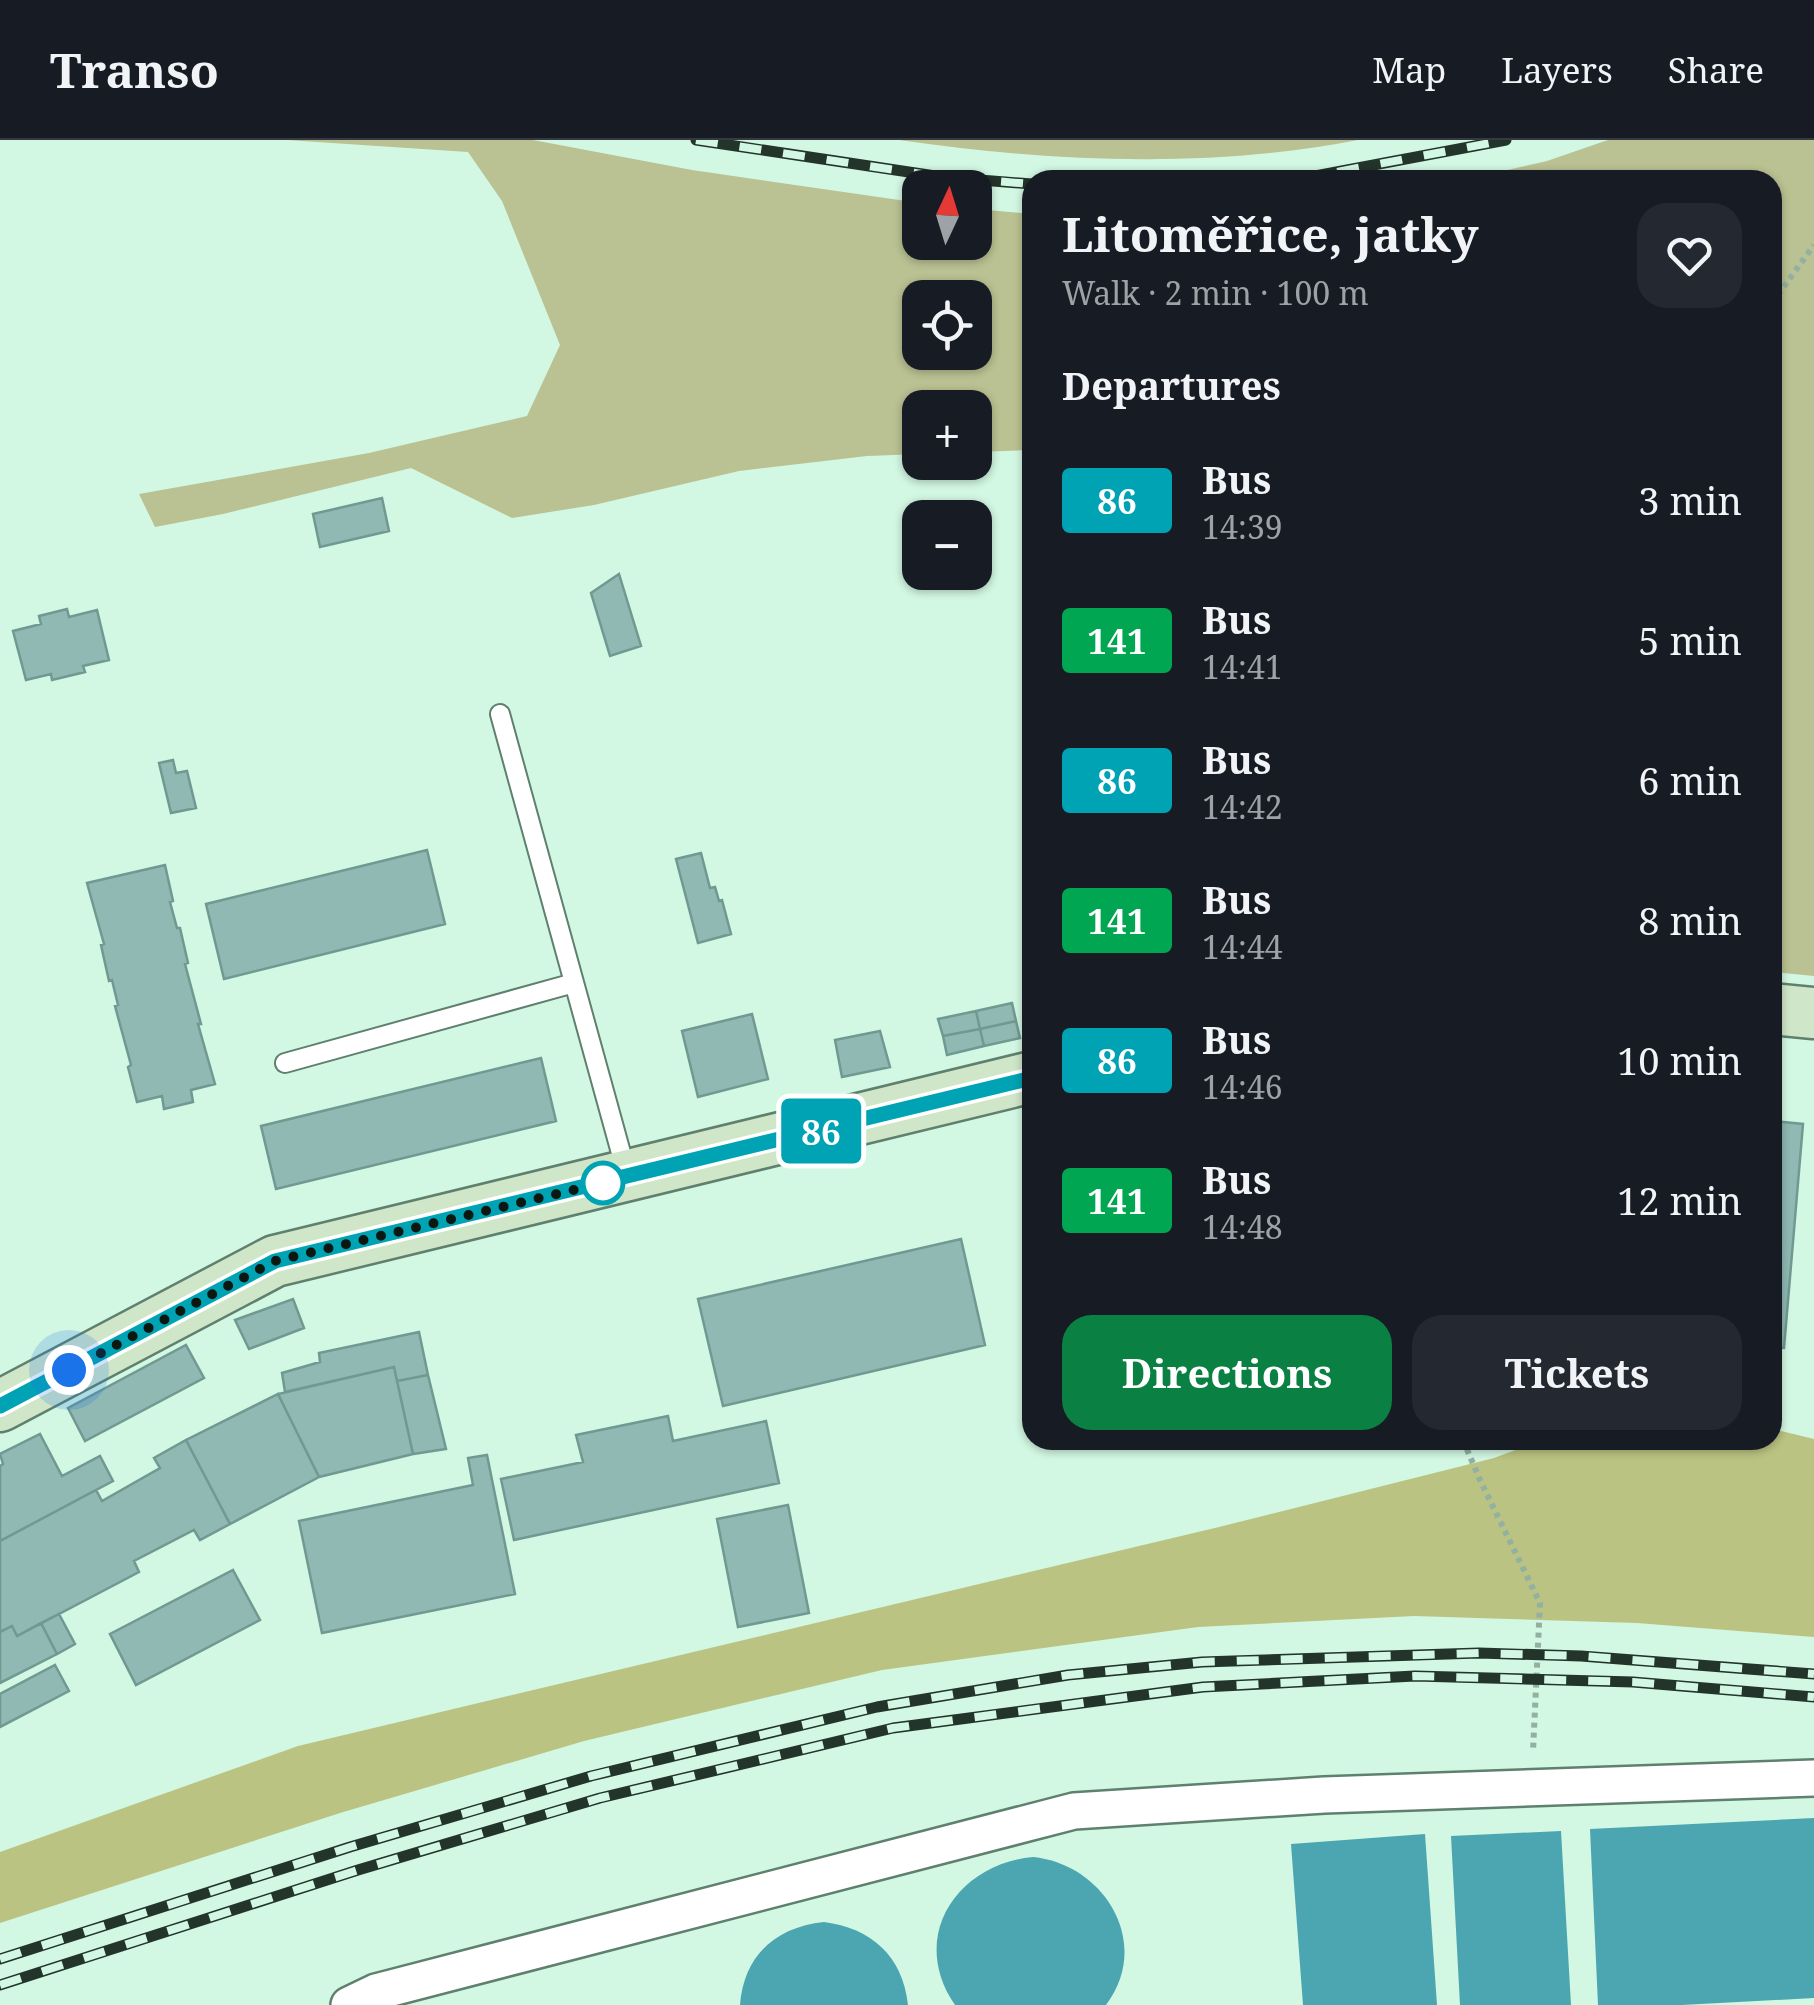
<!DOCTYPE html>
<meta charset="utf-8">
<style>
body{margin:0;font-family:"Noto Serif",serif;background:#242831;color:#f1f3f6;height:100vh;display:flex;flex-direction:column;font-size:38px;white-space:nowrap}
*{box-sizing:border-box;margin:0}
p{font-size:32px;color:#9ea1a6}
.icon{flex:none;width:55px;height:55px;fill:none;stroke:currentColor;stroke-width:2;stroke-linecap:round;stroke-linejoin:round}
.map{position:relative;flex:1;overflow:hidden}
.side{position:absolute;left:1022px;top:30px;width:760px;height:1280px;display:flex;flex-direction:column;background:#171b24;border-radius:30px;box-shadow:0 2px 8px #0004}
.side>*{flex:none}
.badge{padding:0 20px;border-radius:8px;font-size:35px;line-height:65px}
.needle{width:65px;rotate:4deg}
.tools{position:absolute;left:902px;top:30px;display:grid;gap:20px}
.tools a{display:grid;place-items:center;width:90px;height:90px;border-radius:20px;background:#171b24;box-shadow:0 2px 8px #0004;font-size:50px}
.you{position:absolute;width:50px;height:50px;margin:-25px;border:8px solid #fff;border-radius:50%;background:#1a73e8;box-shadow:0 0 0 15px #1a73e833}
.map>.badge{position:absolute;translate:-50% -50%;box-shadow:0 0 0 5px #fff}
h2{padding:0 40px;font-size:38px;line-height:90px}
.round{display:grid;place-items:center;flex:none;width:105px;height:105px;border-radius:30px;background:#242831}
.headline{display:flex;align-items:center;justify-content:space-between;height:170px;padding:0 40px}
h1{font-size:48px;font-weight:700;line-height:75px}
.cta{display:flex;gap:20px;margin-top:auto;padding:20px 40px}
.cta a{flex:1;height:115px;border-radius:30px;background:#0b8043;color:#fff;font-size:40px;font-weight:700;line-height:115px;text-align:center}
.cta a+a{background:#242831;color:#f1f3f6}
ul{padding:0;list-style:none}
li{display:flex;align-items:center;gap:30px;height:140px;padding:0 40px}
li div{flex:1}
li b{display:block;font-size:38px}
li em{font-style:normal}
li .badge{min-width:110px;font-weight:700;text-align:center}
header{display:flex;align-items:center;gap:60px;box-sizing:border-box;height:140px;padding:0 50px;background:#171b24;border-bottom:2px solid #363941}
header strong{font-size:48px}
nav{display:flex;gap:55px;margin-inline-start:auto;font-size:35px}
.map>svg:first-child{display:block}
.green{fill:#bac192;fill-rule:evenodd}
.forest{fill:#bac381}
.water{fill:#4ba6b2}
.building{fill:#8fb9b2;stroke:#709992;stroke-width:2.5}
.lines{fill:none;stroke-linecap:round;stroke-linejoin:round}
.service-casing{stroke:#5f806e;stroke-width:22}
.minor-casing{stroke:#5f806e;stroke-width:40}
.secondary-casing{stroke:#5f806e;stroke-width:55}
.path{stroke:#93b1a1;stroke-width:6;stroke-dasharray:5 5;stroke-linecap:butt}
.service{stroke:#fff;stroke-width:18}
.minor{stroke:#fff;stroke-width:35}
.secondary{stroke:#d0e6c8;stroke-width:50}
.rail-casing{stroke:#23342b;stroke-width:11}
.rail{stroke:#d2f7e2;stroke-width:8;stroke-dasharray:22;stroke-linecap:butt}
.line-casing{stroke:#fff;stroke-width:22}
.line{stroke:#00a3b4;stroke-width:15}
.walk{stroke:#0a1811;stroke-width:10;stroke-dasharray:0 18}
.stop-dot{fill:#fff;stroke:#00a3b4;stroke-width:5}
</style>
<header>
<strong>Transo</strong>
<nav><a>Map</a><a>Layers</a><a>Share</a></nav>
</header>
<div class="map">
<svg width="1814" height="1865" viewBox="0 0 1814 1865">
<rect width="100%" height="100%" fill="#d2f7e2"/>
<path class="green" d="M 287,0 L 533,0 L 692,30 L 920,63 L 920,102 L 975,102 L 975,69 L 1032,74 L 1032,310 L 975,312 L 975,268 L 920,268 L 920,314 L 867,316 L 739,331 L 594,365 L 512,378 L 411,328 L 223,374 L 155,387 L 139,354 L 369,313 L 527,276 L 560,205 L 502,61 L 468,12 ZM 920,158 L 975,158 L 975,212 L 920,212 Z
M 899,0 L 1358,0 C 1207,29 1051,22 899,0 Z
M 1608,0 L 1814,0 L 1814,836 L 1773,832 L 1772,40 L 1464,40 L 1547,21 Z"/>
<path class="forest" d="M 1773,1289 L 1814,1299 L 1814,1497 L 1637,1483 L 1414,1476 L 1198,1487 L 882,1530 L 584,1601 L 340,1673 L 0,1783 L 0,1712 L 298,1606 L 1219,1387 L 1494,1318 L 1542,1300 L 1772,1300 Z"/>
<path class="water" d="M 1814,1678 L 1814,1858 L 1682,1865 L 1598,1865 L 1590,1689 Z
M 1561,1691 L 1571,1865 L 1460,1865 L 1451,1696 Z
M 1425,1694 L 1437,1865 L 1303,1865 L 1291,1704 Z
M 1033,1717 C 1104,1724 1153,1803 1106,1865 L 955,1865 C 908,1797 957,1724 1033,1717 Z
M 824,1782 C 871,1788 903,1816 908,1865 L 740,1865 C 744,1815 776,1787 824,1782 Z"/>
<path class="building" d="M 382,358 L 389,391 L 320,407 L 313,374 Z
M 619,434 L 641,506 L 610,516 L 591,453 Z
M 67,469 L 69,477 L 97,470 L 109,520 L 83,526 L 85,532 L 52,540 L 51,534 L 26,540 L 13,491 L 41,484 L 39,476 Z
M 173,620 L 176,633 L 187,631 L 196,668 L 171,673 L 159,623 Z
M 427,710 L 445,784 L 224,839 L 206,764 Z
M 701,713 L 710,748 L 715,747 L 719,761 L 722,760 L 731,794 L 698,803 L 676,719 Z
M 165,725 L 173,761 L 170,762 L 177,788 L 180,788 L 188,823 L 185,824 L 201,884 L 198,884 L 215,944 L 191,950 L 193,962 L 164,969 L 162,956 L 137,962 L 128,927 L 131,925 L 115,866 L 118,865 L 112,840 L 109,841 L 101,805 L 104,804 L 87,743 Z
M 1012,863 L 1016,881 L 980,889 L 976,871 Z
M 976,871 L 980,889 L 943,896 L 938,879 Z
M 752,874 L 768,939 L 698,957 L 682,891 Z
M 1016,881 L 1020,898 L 984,906 L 980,889 Z
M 980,889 L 984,906 L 947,915 L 943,896 Z
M 880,891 L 890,927 L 842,937 L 835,900 Z
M 541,918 L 556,981 L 276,1049 L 261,986 Z
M 1772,981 L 1803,984 L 1784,1208 L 1772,1207 Z
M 961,1099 L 985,1205 L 723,1266 L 698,1159 Z
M 293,1159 L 304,1188 L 249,1209 L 235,1180 Z
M 419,1192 L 428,1235 L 397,1241 L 394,1227 L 285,1252 L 282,1233 L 320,1222 L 319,1213 Z
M 186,1205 L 204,1238 L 85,1301 L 68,1268 Z
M 394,1227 L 413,1314 L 319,1337 L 278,1254 Z
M 428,1235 L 446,1309 L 413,1314 L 397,1241 Z
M 278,1254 L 319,1337 L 230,1384 L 186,1300 Z
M 668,1276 L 673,1301 L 766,1281 L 779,1343 L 514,1400 L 501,1339 L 583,1322 L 576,1295 Z
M 40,1294 L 62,1336 L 100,1316 L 113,1341 L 0,1401 L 0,1326 L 3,1324 L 0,1314 Z
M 186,1300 L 230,1384 L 200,1400 L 194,1390 L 134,1421 L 139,1432 L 17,1496 L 12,1486 L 0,1492 L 0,1401 L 96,1350 L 102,1361 L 160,1328 L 154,1318 Z
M 487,1315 L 515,1454 L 322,1493 L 299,1381 L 473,1345 L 468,1318 Z
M 788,1365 L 809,1473 L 738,1487 L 717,1379 Z
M 233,1430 L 260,1480 L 136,1545 L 110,1494 Z
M 59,1474 L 75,1504 L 57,1514 L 41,1483 Z
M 41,1483 L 57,1514 L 0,1543 L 0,1492 L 12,1486 L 17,1496 Z
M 55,1525 L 69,1551 L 0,1587 L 0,1554 Z"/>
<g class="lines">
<defs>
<path id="service" d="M 500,574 L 626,1031
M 285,923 L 574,843"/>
<path id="minor" d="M 349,1865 L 376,1852 L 1074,1671 L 1324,1655 L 1814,1638"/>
<path id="secondary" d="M 1772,869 L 1814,873
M 0,1266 L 275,1121 L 1032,937"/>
</defs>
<use href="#service" class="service-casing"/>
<use href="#minor" class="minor-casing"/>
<use href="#secondary" class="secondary-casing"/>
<path class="path" d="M 1772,163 L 1814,105
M 1463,1300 L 1480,1340 L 1540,1463 L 1533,1611"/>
<use href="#service" class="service"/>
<use href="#minor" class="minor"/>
<use href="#secondary" class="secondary"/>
<defs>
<path id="rail" d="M 696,0 L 942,37 L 1032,44
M 1294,40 L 1506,0
M 0,1819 L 350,1707 L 591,1636 L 877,1567 L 1068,1535 L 1202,1522 L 1479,1513 L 1581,1516 L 1814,1534
M 0,1845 L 358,1730 L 600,1658 L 893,1588 L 1203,1547 L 1415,1536 L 1633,1542 L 1814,1557"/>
</defs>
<use href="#rail" class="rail-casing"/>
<use href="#rail" class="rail"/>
</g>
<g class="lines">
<defs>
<path id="line" d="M 0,1266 L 275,1121 L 1032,938"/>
</defs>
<use href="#line" class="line-casing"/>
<use href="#line" class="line"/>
<path class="walk" d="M 69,1230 L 275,1121 L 603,1043"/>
</g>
<circle class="stop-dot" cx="603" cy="1043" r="20"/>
</svg>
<div class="tools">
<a><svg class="needle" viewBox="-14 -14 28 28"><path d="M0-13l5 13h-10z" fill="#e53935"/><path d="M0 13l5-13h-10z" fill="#9ea1a6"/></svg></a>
<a><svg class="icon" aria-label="locate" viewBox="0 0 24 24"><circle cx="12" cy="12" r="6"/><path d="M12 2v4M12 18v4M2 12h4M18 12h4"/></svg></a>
<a>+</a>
<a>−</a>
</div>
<div class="you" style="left:69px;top:1230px"></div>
<b class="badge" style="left:821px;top:991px;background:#00a3b4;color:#fff">86</b>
<section class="side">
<div class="headline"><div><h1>Litoměřice, jatky</h1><p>Walk · 2 min · 100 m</p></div><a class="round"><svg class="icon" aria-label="heart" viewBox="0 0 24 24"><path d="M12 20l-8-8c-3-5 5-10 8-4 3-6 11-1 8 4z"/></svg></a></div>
<h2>Departures</h2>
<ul>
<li><span class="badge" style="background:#00a3b4;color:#fff">86</span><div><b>Bus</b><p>14:39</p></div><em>3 min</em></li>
<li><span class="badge" style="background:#00a651;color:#fff">141</span><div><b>Bus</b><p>14:41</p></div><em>5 min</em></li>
<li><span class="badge" style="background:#00a3b4;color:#fff">86</span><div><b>Bus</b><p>14:42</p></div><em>6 min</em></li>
<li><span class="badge" style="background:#00a651;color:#fff">141</span><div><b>Bus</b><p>14:44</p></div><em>8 min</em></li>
<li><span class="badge" style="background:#00a3b4;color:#fff">86</span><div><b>Bus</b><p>14:46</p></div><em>10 min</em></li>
<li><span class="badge" style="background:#00a651;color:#fff">141</span><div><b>Bus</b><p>14:48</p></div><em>12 min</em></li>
</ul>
<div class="cta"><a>Directions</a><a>Tickets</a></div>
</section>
</div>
